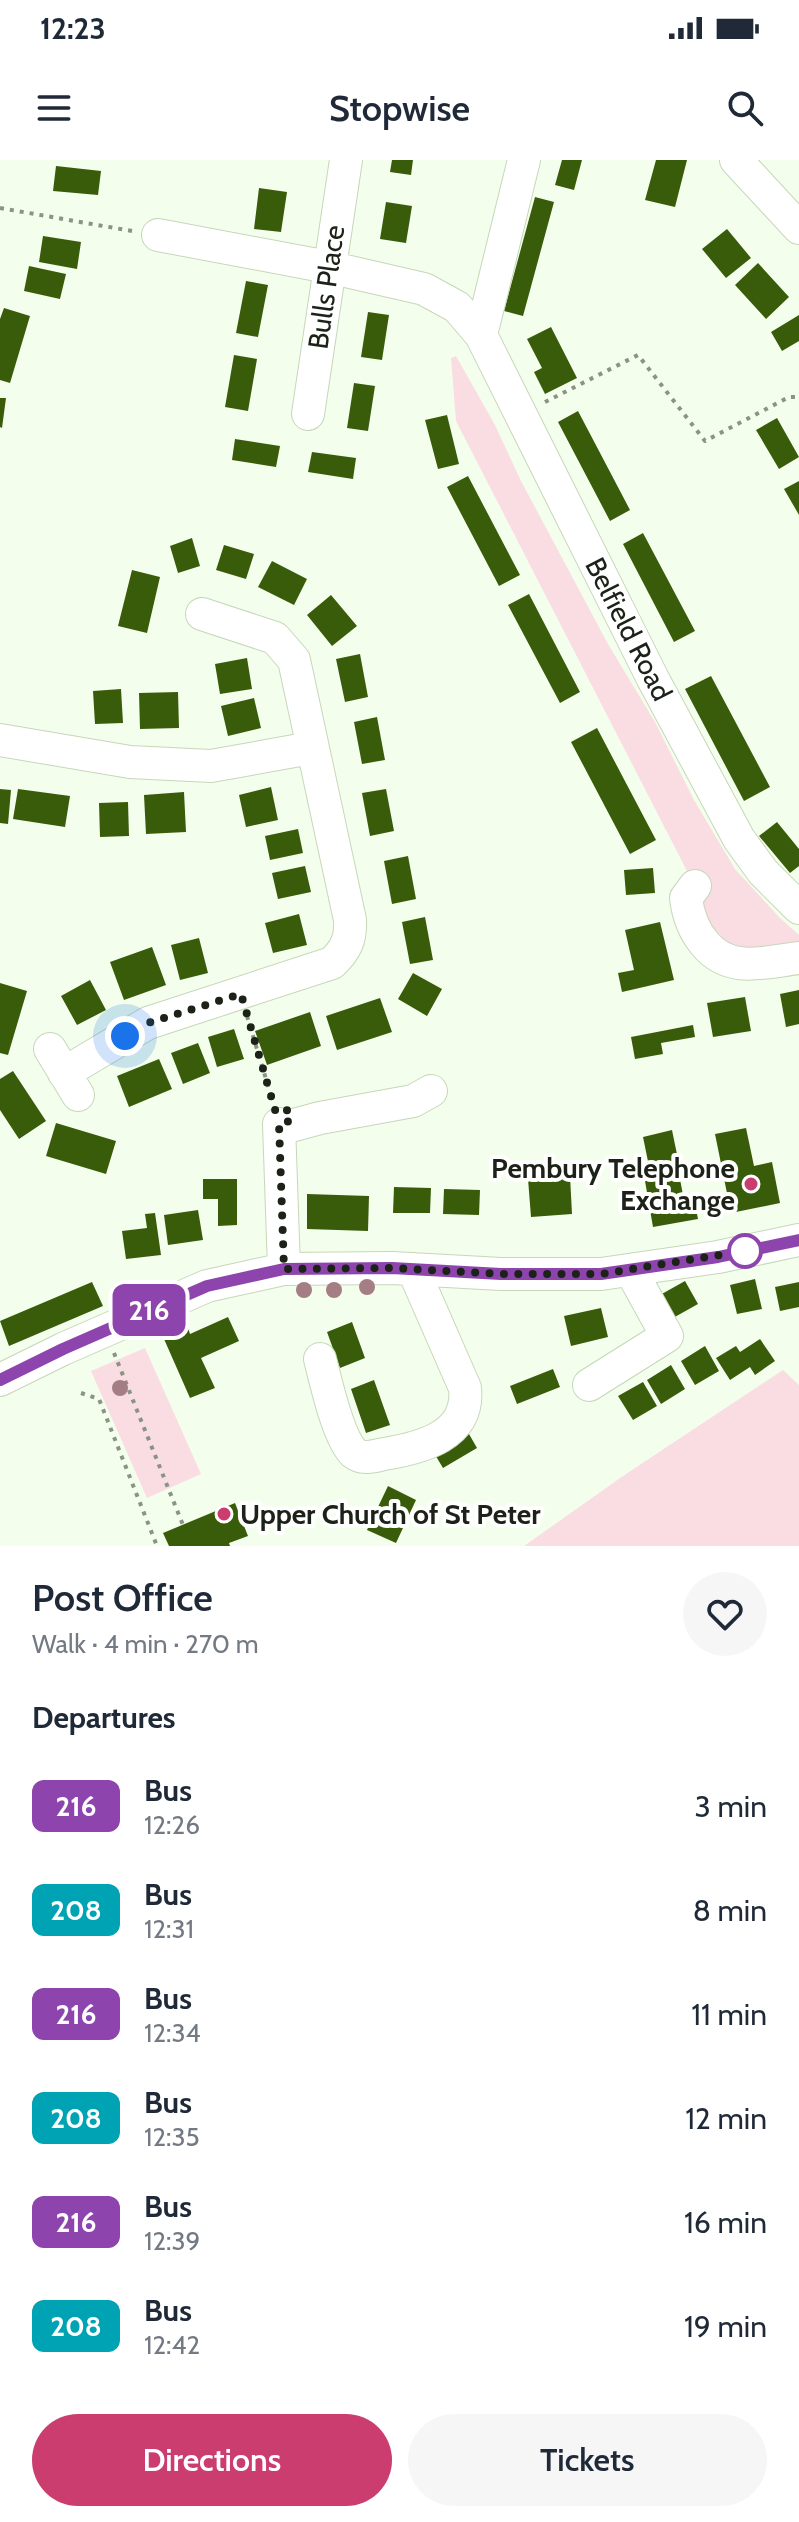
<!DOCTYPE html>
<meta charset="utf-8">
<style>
body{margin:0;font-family:Cabin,sans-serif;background:#f6f6f7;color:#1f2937;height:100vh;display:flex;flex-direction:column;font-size:30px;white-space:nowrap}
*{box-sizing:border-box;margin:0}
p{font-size:26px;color:#747a83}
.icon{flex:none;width:44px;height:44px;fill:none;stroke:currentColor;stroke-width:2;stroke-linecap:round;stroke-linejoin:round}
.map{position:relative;height:1386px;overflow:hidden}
.drawer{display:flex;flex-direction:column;background:#fff;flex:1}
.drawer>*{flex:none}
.badge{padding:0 16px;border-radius:12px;font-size:28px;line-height:52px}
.you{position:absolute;width:40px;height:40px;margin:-20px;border:6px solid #fff;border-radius:50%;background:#1a73e8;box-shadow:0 0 0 12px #1a73e833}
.map>.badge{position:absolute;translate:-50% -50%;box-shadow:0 0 0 4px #fff}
h2{padding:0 32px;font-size:30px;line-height:72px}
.round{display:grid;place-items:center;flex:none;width:84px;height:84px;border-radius:42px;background:#f6f6f7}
.headline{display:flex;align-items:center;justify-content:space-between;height:136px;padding:0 32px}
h1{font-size:38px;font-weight:600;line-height:60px}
.primary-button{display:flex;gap:16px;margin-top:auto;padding:16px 32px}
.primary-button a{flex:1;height:92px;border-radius:48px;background:#ca3d6e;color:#fff;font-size:32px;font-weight:600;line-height:92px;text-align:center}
.primary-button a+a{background:#f6f6f7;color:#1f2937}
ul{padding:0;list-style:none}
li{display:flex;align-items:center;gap:24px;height:104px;padding:0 32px}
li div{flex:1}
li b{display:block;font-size:30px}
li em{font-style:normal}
li .badge{min-width:88px;font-weight:700;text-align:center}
.status{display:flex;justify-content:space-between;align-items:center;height:56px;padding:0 40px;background:#fff;direction:ltr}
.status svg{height:22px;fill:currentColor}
header{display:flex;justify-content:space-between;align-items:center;height:104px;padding:0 32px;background:#fff;font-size:36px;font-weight:600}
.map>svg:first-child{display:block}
.green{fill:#fadde3}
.building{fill:#395c0b}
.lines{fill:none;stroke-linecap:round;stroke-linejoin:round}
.minor-casing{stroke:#c6d7b9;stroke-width:34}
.path{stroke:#8b9385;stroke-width:4;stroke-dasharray:4 6;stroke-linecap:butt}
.minor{stroke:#fff;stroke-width:32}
.tree{fill:#a47d85}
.line-casing{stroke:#fff;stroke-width:18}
.line{stroke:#8e44ad;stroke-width:12}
.walk{stroke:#1c2218;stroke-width:8;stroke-dasharray:0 14.4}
.poi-dot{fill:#ca3d6e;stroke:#fff;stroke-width:3}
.stop-dot{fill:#fff;stroke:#8e44ad;stroke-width:4}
.labels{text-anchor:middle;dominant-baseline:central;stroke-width:8;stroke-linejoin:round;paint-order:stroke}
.street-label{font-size:28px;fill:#1c2218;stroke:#fff}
.poi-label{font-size:28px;font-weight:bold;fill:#1c2218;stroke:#fff;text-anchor:end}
</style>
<div class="status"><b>12:23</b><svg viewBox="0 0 49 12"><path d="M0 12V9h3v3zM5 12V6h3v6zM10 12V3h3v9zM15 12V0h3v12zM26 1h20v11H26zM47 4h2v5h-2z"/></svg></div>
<header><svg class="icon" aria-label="menu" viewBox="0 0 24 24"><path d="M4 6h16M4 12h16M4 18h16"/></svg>Stopwise<svg class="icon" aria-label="search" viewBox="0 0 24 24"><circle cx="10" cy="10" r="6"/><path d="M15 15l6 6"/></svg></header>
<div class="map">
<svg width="799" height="1386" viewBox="0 0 799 1386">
<rect width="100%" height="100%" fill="#f4feec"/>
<path class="green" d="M 456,196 L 495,265 L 521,321 L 608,484 L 655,562 L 694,640 L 735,709 L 780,758 L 799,775 L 799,791 L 721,788 L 693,747 L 705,737 L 712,725 L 707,714 L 696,710 L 687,711 L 456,261 L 451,198 Z
M 145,1188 L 201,1314 L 147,1338 L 91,1211 Z
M 783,1210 L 799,1225 L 799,1386 L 524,1386 L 623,1316 Z"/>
<path class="building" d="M 392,0 L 413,0 L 411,15 L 390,12 Z
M 562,0 L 582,0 L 574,30 L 555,25 Z
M 656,0 L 687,0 L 675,47 L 645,40 Z
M 56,6 L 101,11 L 98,35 L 53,31 Z
M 259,28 L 287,32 L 281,72 L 254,69 Z
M 535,37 L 554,42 L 523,156 L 504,151 Z
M 386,42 L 412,46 L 406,83 L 380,79 Z
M 727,69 L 751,98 L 726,118 L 702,89 Z
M 43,76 L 81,82 L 77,109 L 39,102 Z
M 758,103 L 789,137 L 766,159 L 735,125 Z
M 29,106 L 66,114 L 60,139 L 24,131 Z
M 246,121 L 268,125 L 258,177 L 236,173 Z
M 4,148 L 30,156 L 10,223 L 0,220 L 0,159 Z
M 368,152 L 389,155 L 382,200 L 361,197 Z
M 799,155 L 799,181 L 782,191 L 771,172 Z
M 551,167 L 577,218 L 545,234 L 534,212 L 542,208 L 527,179 Z
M 234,195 L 257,199 L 248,251 L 225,247 Z
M 354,223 L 375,226 L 368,271 L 347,268 Z
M 0,238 L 6,238 L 2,268 L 0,267 Z
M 578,251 L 630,350 L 610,361 L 558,262 Z
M 447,255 L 459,304 L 438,309 L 425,260 Z
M 777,258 L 799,297 L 779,309 L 756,270 Z
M 235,279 L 280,286 L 276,307 L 232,300 Z
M 312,292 L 356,298 L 353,319 L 308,312 Z
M 468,316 L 520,415 L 499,426 L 447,327 Z
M 799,321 L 799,355 L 784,329 Z
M 643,373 L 695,471 L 674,482 L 623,384 Z
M 192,378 L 200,406 L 178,413 L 170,386 Z
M 224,385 L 254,394 L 246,419 L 216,410 Z
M 272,401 L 307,419 L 294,445 L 258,427 Z
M 132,410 L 160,417 L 147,473 L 118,466 Z
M 529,434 L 580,532 L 560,543 L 508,445 Z
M 331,435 L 357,466 L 332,486 L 307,455 Z
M 360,494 L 368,537 L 345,542 L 336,499 Z
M 247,498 L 252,529 L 220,534 L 215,504 Z
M 711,516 L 770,627 L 744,641 L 685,529 Z
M 121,529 L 123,563 L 95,564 L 93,531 Z
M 178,532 L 179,568 L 140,569 L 139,533 Z
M 254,538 L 261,568 L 228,576 L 221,546 Z
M 377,557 L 385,600 L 362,604 L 354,562 Z
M 597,568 L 656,680 L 630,694 L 571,582 Z
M 271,627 L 278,660 L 246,667 L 239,635 Z
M 0,629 L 11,630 L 8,664 L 0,663 Z
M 18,629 L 70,636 L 65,667 L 13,659 Z
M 386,629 L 394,671 L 370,676 L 362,633 Z
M 184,632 L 186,672 L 146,674 L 144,635 Z
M 128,642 L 129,676 L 100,677 L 99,643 Z
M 777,662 L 799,689 L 799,706 L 790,713 L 759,676 Z
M 298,669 L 303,693 L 270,700 L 265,676 Z
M 408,696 L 416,739 L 392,744 L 384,701 Z
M 305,706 L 311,732 L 278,739 L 272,713 Z
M 653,708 L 655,733 L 626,735 L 624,710 Z
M 299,754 L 307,785 L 273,793 L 265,763 Z
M 425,757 L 433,800 L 410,804 L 402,762 Z
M 660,762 L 674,820 L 622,832 L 618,813 L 634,810 L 625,770 Z
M 199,778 L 208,813 L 180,820 L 171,785 Z
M 152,787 L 166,825 L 124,840 L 110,802 Z
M 413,813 L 442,829 L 427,856 L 398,839 Z
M 90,820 L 106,850 L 77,865 L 61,836 Z
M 0,823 L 27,831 L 8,895 L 0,893 Z
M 799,830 L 799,864 L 786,867 L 780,834 Z
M 745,837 L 751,871 L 713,877 L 707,843 Z
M 380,838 L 392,872 L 337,890 L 326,856 Z
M 310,852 L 321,886 L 267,905 L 255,871 Z
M 693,865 L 695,877 L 661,883 L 663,894 L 635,899 L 631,877 Z
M 234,869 L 244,899 L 217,907 L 208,877 Z
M 198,883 L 210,913 L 183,924 L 171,893 Z
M 159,899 L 172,929 L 129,947 L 117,916 Z
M 13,911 L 46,961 L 19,979 L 0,950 L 0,919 Z
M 56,963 L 116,981 L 106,1014 L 46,996 Z
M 746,968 L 754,1006 L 772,1002 L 780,1043 L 731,1053 L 715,974 Z
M 672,970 L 680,1009 L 651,1016 L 643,977 Z
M 679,1014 L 683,1035 L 693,1033 L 698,1059 L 653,1067 L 645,1021 Z
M 570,1016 L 572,1054 L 531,1057 L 528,1019 Z
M 203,1019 L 237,1019 L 237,1065 L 218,1066 L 218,1039 L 203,1039 Z
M 394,1027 L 431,1028 L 430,1053 L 393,1053 Z
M 444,1029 L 480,1030 L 479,1055 L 443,1054 Z
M 307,1034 L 369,1036 L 368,1071 L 307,1069 Z
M 198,1050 L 203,1080 L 168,1085 L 164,1055 Z
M 155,1053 L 161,1095 L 126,1099 L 122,1071 L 147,1068 L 145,1054 Z
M 755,1119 L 762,1149 L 737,1154 L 730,1125 Z
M 685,1121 L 698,1144 L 673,1158 L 660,1135 Z
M 92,1122 L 103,1146 L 9,1186 L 0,1161 Z
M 799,1122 L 799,1147 L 780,1151 L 775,1127 Z
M 601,1148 L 608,1177 L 571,1186 L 564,1156 Z
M 228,1157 L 239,1181 L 201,1198 L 215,1228 L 190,1238 L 164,1179 L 188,1168 L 190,1174 Z
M 352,1162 L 365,1198 L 340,1208 L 327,1172 Z
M 760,1179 L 775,1201 L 755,1215 L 750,1207 L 730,1220 L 716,1198 L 736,1186 L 740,1192 Z
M 705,1186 L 719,1211 L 695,1225 L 681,1201 Z
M 671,1205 L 685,1229 L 661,1244 L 647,1220 Z
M 553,1209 L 560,1227 L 517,1244 L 510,1226 Z
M 374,1220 L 390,1265 L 366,1273 L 351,1229 Z
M 643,1222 L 657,1246 L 633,1260 L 618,1236 Z
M 465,1267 L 477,1288 L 443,1308 L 431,1288 Z
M 388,1326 L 416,1340 L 396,1383 L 367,1370 Z
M 235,1343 L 248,1376 L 229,1383 L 230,1386 L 169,1386 L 163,1373 Z"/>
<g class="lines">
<defs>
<path id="minor" d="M 524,0 L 481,175 L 653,519 L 739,679 L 763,712 L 799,748
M 736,0 L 799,68
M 158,75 L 328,107 L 424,129 L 457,147 L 481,175
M 308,254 L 346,0
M 0,580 L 130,602 L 211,606 L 311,588
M 695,726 L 686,738 C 688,755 693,770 705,784 C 730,814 765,802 799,798
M 50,889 L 78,935
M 64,913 L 148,863 L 332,803 C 346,790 351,779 350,760 L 294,500 L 275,478 L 202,454
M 284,1109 L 279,964 L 283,968 L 320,958 L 413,941 L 431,931
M 320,1199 C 326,1222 338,1278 354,1293 C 362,1300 375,1296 384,1294 C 421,1288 470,1276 465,1228 L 413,1109
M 0,1220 L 63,1189 L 207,1126 L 284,1109 L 392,1108 L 501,1114 L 601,1114 L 718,1097 L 799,1080
M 589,1225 L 667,1176 L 635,1118 L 635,1109"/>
</defs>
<use href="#minor" class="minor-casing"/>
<path class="path" d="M 0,48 L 132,71
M 545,242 L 638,195 L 705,281 L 789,237 L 799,237
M 247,856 L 272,939
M 114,1193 L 183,1365
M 81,1233 L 99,1239 L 157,1386"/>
<use href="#minor" class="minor"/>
</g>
<g class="tree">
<circle cx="367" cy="1127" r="8"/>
<circle cx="304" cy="1130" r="8"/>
<circle cx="334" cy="1130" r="8"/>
<circle cx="120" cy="1228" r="8"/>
</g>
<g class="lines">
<defs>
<path id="line" d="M 0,1220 L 63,1189 L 207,1126 L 284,1109 L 392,1108 L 501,1114 L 601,1114 L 718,1097 L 799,1080"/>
</defs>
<use href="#line" class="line-casing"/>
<use href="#line" class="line"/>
<path class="walk" d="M 125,876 L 148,863 L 241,834 L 276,953 L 288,950 L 290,961 L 279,964 L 284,1109 L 392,1108 L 501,1114 L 601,1114 L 745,1091"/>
</g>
<g class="poi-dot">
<circle cx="751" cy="1024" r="8"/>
<circle cx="224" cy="1354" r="8"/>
</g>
<circle class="stop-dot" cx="745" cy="1091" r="16"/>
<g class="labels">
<g class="street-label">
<text transform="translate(326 127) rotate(-82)">Bulls Place</text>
<text transform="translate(629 469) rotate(63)">Belfield Road</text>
</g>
<g class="poi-label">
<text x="735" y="1008">Pembury Telephone<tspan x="735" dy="32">Exchange</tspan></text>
<text x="240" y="1354" text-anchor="start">Upper Church of St Peter</text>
</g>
</g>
</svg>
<div class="you" style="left:125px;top:876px"></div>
<b class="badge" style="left:149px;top:1150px;background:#8e44ad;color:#fff">216</b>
</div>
<section class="drawer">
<div class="headline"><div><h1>Post Office</h1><p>Walk · 4 min · 270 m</p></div><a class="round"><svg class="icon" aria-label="heart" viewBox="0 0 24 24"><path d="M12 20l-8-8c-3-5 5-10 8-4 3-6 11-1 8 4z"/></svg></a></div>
<h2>Departures</h2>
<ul>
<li><span class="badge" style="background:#8e44ad;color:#fff">216</span><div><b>Bus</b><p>12:26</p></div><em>3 min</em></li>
<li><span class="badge" style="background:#00a3b4;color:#fff">208</span><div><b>Bus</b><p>12:31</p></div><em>8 min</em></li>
<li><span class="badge" style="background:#8e44ad;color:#fff">216</span><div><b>Bus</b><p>12:34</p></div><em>11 min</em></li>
<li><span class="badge" style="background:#00a3b4;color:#fff">208</span><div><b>Bus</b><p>12:35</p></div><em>12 min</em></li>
<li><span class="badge" style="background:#8e44ad;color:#fff">216</span><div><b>Bus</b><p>12:39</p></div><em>16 min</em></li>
<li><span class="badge" style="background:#00a3b4;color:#fff">208</span><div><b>Bus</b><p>12:42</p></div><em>19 min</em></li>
</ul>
<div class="primary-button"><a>Directions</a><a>Tickets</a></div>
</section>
